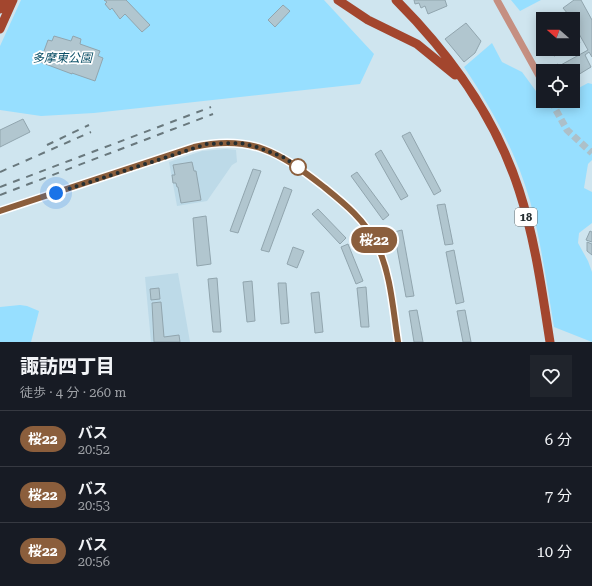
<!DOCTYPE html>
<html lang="ja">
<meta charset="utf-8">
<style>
body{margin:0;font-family:"Roboto Serif","Noto Sans JP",serif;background:#20242c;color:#f1f3f6;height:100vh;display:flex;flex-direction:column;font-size:15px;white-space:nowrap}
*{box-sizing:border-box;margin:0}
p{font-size:13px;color:#9ea1a6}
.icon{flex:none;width:22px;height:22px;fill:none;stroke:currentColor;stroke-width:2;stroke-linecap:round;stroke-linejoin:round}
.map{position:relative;height:342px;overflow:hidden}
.details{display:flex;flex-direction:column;background:#171b24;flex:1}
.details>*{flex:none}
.badge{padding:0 8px;border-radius:13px;font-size:14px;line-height:26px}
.needle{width:26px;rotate:290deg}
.buttons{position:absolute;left:536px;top:12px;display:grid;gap:8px}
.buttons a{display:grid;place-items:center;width:44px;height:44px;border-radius:0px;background:#171b24;box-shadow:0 2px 10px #0003;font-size:20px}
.you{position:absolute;width:20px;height:20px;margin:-10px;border:3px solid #fff;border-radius:50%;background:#1a73e8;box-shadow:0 0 0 6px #1a73e833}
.map>.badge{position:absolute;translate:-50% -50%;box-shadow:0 0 0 2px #fff}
.round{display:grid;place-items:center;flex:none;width:42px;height:42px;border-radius:0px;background:#20242c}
.head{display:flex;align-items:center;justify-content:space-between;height:68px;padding:0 20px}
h1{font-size:19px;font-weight:800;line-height:30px}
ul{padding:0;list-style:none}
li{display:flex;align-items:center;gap:12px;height:56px;padding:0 20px;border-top:1px solid #363941}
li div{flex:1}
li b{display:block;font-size:15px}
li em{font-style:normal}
li .badge{min-width:44px;font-weight:700;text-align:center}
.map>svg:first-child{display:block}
.built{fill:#bddae8}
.green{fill:#97dfff}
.building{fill:#b1c6cf;stroke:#91a5ae}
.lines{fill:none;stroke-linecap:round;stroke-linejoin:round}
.minor-tunnel{stroke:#adc0c9;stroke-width:7;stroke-dasharray:7 3.5;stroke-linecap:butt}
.minor{stroke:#c58f81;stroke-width:7}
.major{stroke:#a3462e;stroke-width:9}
.rail{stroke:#69787d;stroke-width:2;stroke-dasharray:7 7;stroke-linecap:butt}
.line-casing{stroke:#fff;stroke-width:9}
.line{stroke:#8b5e3c;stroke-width:6}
.walk{stroke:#252e31;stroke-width:4;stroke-dasharray:0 7.2}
.stop-dot{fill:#fff;stroke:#8b5e3c;stroke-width:2}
.labels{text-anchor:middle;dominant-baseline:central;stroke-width:3.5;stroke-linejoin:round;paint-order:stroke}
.shield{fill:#fff;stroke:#666d6f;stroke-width:1}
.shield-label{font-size:11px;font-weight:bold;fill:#252e31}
.park-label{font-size:12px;font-style:italic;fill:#0e5168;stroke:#fff}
</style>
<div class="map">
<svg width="592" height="342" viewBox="0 0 592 342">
<rect width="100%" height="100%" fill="#cfe5ef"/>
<path class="built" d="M 226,149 L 236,150 L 237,162 L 232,165 L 207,201 L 177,206 L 169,162 L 202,151 Z
M 178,273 L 190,342 L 151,342 L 145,277 Z"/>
<path class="green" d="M 21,0 L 324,0 L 374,54 L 360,84 L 94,113 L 41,116 L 0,110 L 0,46 Z
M 511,0 L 541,0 L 520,11 Z
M 492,43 L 502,62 L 522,72 L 544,102 L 559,106 L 564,101 L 573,101 L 573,91 L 588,83 L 592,84 L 592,160 L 588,164 L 584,188 L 592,192 L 592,223 L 579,233 L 578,243 L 588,261 L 592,272 L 592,342 L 554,327 C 547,285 541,242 530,201 C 516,152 492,109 464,67 Z
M 20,305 L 27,306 L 39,311 L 31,342 L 0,342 L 0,307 Z"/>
<path class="building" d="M 104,0 L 126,0 L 150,25 L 142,32 L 125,14 L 120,19 L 112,8 L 110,10 L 105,4 L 107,2 Z
M 414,0 L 445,0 L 447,6 L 428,14 L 425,6 L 421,8 L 419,3 L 415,4 Z
M 574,0 L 581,0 L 592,20 L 592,57 L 589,52 L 585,55 L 591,67 L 573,78 L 573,71 L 555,71 L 552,67 L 558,64 L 559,66 L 588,50 L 573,23 L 573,19 L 570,17 L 566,19 L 565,16 L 568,14 L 563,8 Z
M 283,5 L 290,11 L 275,27 L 268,20 Z
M 556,15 L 558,19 L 551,19 L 550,18 Z
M 542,16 L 544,19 L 543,31 L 537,19 Z
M 466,23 L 481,41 L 475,53 L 464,62 L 445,39 Z
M 573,30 L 580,43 L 573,46 Z
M 54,36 L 71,41 L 73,36 L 81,39 L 80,44 L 100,51 L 98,56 L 103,58 L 95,81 L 72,73 L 72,74 L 40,62 L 48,40 L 52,41 Z
M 555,49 L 557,55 L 554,56 L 551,50 Z
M 23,119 L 30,132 L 0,147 L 0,130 Z
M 410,132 L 441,191 L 434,195 L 402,136 Z
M 381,150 L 408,196 L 401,200 L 375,154 Z
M 192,162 L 194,171 L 196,171 L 201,200 L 181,203 L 178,187 L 177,187 L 176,183 L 173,183 L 172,175 L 175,175 L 173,165 Z
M 253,169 L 261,171 L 238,233 L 230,231 Z
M 357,172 L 389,215 L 383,220 L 351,176 Z
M 284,187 L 292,190 L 269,252 L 261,250 Z
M 445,204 L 453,244 L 445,245 L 437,205 Z
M 318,209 L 346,238 L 340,244 L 312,214 Z
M 206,216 L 211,264 L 197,266 L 193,218 Z
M 402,230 L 414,296 L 406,297 L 394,232 Z
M 590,231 L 592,232 L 592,242 L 586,240 Z
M 587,242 L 592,244 L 592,255 L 587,251 Z
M 348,244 L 363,281 L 356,284 L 341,247 Z
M 293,247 L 304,251 L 297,268 L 287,264 Z
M 454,250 L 464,302 L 456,304 L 446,252 Z
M 217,278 L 221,332 L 213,332 L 208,279 Z
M 252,281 L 255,321 L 247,322 L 243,282 Z
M 278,283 L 286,283 L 289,323 L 281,324 Z
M 366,287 L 369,327 L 361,327 L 357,288 Z
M 159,288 L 160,299 L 151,300 L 150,289 Z
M 319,292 L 323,332 L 315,333 L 311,293 Z
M 161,302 L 164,337 L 179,335 L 180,342 L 154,342 L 152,303 Z
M 417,310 L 423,342 L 414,342 L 409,311 Z
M 465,310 L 471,342 L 463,342 L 457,311 Z"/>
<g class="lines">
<path class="minor-tunnel" d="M 551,101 L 567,130 L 592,153"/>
<path class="minor" d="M 497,0 L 543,83
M 0,211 L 194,147 C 252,134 280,153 324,187 C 345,204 365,220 377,245 C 391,274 393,310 398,342"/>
<path class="major" d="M 338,0 L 368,20 L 417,44 L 455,75
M 396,0 C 450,54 495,116 519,190 C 535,239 542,291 550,342
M 0,9 L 4,0
M 0,29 L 13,0"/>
<path class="rail" d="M 47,145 L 89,125
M 0,172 L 91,132
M 0,187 L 211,107
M 0,195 L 213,114"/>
</g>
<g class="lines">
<defs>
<path id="line" d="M 0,211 L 194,147 C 252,134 280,153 324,187 C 345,204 365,220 377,245 C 391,274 393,310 398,342"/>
</defs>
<use href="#line" class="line-casing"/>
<use href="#line" class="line"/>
<path class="walk" d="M 56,193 L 207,144 L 240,143 L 257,147 L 283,157 L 298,167"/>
</g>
<circle class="stop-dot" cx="298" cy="167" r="8"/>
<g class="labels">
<rect class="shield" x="515" y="208" width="22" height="18" rx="3"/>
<g class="shield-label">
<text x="526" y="217">18</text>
</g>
<g class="park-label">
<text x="62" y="58">多摩東公園</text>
</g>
</g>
</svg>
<div class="buttons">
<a><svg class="needle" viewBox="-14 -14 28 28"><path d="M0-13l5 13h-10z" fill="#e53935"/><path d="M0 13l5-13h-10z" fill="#9ea1a6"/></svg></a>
<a><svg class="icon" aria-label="locate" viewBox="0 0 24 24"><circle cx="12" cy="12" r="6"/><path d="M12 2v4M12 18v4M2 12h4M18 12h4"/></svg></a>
</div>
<div class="you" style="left:56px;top:193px"></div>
<b class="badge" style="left:374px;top:240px;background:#8b5e3c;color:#fff">桜22</b>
</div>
<section class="details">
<div class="head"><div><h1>諏訪四丁目</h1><p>徒歩 · 4 分 · 260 m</p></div><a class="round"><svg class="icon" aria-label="heart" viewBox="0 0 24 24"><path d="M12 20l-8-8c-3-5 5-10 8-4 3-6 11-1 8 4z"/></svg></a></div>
<ul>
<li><span class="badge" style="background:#8b5e3c;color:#fff">桜22</span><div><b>バス</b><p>20:52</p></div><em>6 分</em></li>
<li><span class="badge" style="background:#8b5e3c;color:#fff">桜22</span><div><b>バス</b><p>20:53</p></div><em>7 分</em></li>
<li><span class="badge" style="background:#8b5e3c;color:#fff">桜22</span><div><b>バス</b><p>20:56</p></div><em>10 分</em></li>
</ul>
</section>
